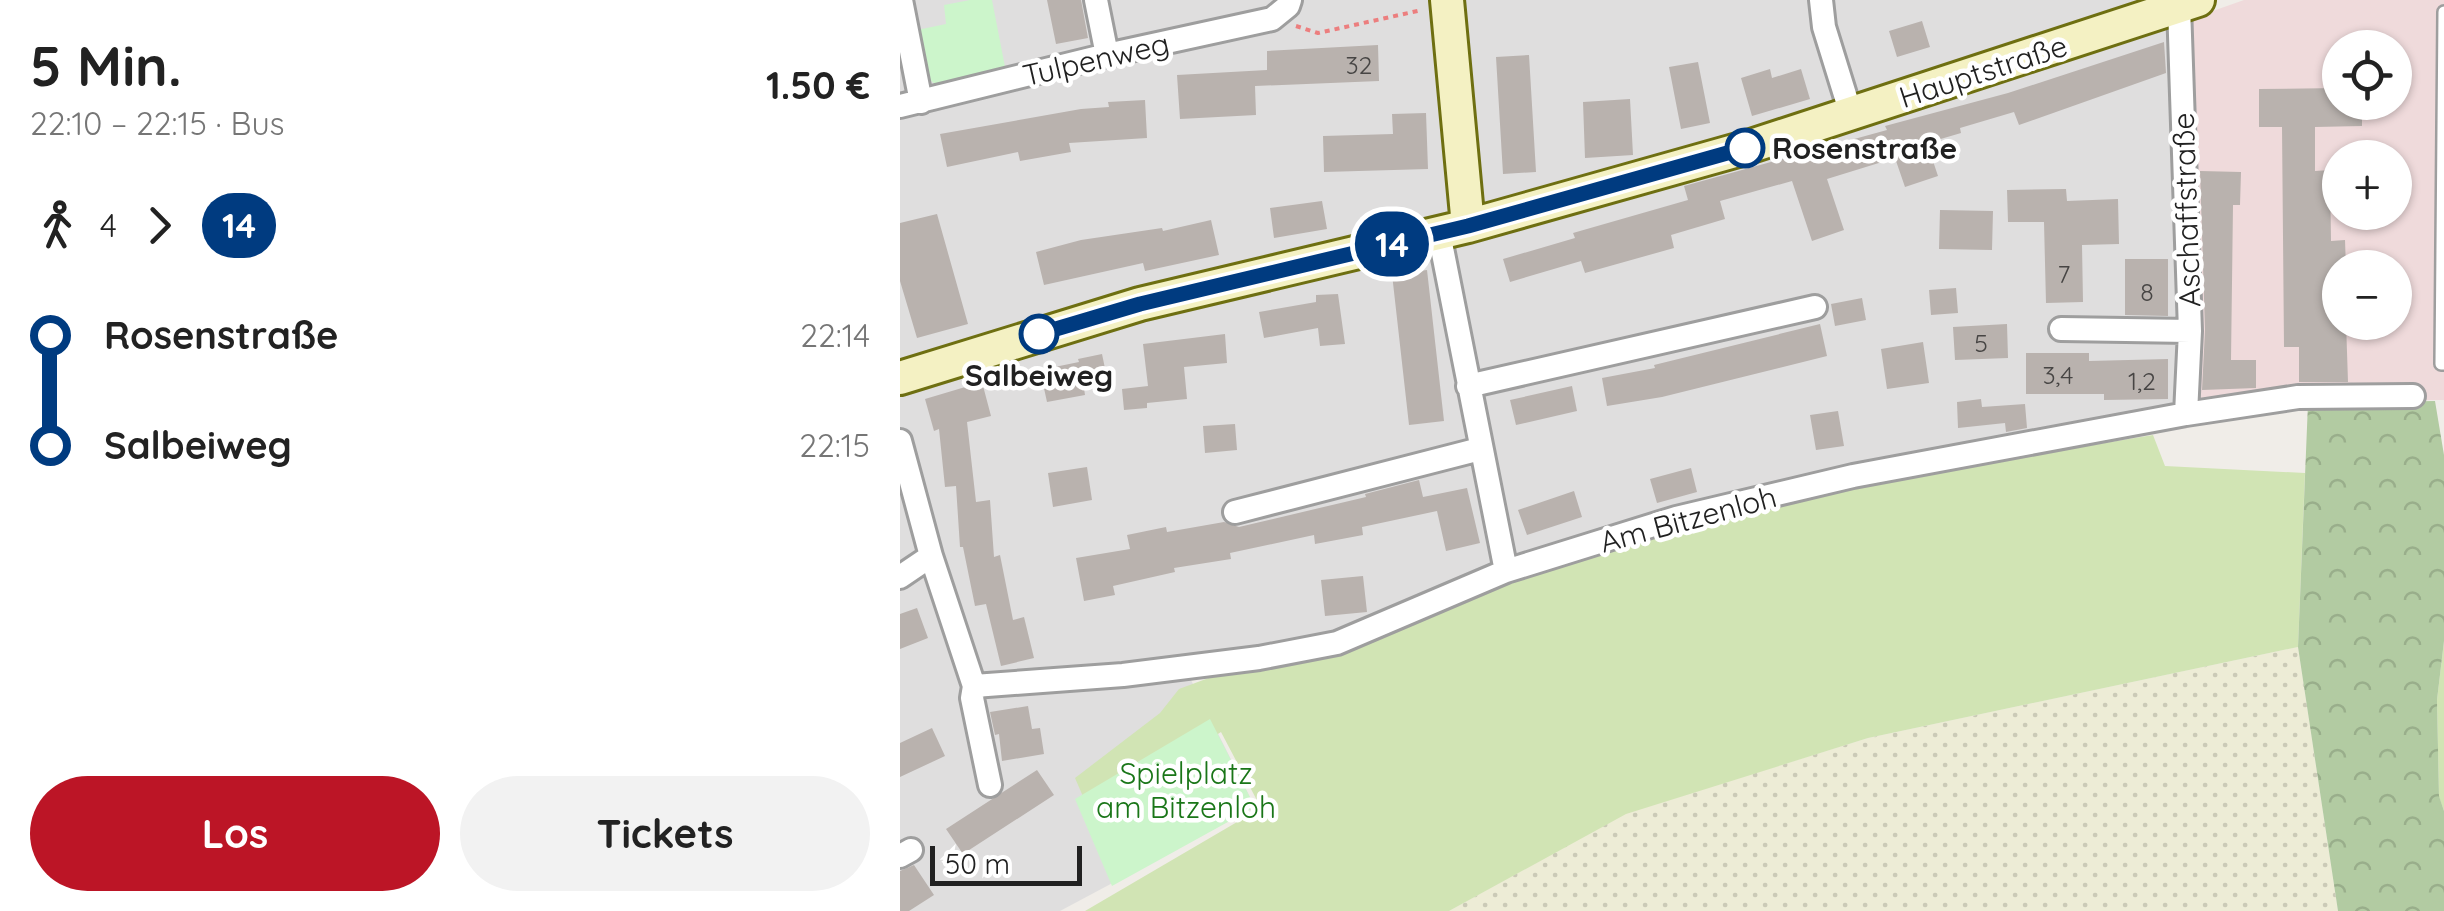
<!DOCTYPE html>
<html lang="de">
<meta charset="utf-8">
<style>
body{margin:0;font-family:Quicksand,sans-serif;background:#f2f2f2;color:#222;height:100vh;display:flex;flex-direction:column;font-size:38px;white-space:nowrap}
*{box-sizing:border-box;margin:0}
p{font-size:32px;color:#767676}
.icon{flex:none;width:55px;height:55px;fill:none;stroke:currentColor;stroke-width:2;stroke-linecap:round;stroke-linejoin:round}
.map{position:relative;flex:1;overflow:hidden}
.details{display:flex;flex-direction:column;background:#fff;width:900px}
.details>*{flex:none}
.badge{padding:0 20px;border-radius:32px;font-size:35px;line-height:65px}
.fabs{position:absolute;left:1422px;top:30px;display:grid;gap:20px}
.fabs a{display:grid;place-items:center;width:90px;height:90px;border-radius:50%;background:#fff;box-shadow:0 2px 8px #0004;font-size:50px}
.scale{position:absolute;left:30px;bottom:25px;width:152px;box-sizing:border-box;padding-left:10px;border:5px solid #212121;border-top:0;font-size:28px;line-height:35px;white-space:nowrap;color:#212121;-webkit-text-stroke:8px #fff;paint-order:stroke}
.map>.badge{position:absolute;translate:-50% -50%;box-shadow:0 0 0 5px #fff}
.legs{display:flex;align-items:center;gap:15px;height:110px;padding:0 30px;font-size:32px}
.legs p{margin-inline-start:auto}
.headline{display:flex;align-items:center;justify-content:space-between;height:170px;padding:0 30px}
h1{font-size:55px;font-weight:800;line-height:75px}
.action{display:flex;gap:20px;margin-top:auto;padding:20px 30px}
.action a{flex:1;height:115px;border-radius:60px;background:#bc1526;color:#fff;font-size:40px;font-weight:800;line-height:115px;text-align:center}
.action a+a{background:#f2f2f2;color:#222}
ul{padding:0 30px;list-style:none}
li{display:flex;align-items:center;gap:35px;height:110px;font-size:38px}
li i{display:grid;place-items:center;width:15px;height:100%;margin:0 12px;background:currentColor}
li i::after{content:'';width:25px;height:25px;margin:-12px;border:8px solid;border-radius:50%;background:#fff}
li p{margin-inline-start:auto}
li:first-child i{background:linear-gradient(#0000 50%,currentColor 0)}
li:last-child i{background:linear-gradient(currentColor 50%,#0000 0)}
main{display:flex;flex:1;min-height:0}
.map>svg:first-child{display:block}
.residential{fill:#dfdede}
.commercial{fill:#efdadb;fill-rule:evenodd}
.farmland{fill:url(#farmland-dots)}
.grass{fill:#d1e4b4}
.forest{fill:url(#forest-crowns)}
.park{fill:#ccf5cb}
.building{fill:#b9b2ae}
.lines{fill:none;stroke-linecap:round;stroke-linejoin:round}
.lane-casing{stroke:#9e9e9e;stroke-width:16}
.street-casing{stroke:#9e9e9e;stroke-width:28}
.secondary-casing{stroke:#6e6f11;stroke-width:38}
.path{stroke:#ec7e7e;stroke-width:4;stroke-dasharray:5 5;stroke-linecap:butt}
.lane{stroke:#fff;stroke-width:11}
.street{stroke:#fff;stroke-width:22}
.secondary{stroke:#f4f1c3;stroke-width:32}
.line-1-casing{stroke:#fff;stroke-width:22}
.line-1{stroke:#003b80;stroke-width:15}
.stop-1-dot{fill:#fff;stroke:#003b80;stroke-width:5}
.labels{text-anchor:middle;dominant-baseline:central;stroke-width:9;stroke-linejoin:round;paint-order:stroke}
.number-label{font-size:25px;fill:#474544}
.street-label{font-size:30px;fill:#212121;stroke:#fff}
.stop-label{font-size:30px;font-weight:bold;fill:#212121;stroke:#fff;text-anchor:start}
.park-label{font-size:30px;fill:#1a7618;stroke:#fff}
</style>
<main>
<section class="details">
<div class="headline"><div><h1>5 Min.</h1><p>22:10 – 22:15 · Bus</p></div><b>1.50 €</b></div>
<div class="legs"><svg class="icon" aria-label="walk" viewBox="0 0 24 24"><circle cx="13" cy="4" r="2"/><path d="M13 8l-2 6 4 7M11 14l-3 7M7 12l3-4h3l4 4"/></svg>4<svg class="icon" aria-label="forward" viewBox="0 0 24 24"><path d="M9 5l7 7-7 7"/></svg><b class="badge" style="background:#003b80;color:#fff">14</b></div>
<ul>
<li><i style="color:#003b80"></i><b>Rosenstraße</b><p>22:14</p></li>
<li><i style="color:#003b80"></i><b>Salbeiweg</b><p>22:15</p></li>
</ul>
<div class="action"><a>Los</a><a>Tickets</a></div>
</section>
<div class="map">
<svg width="1544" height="911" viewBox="0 0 1544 911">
<defs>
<pattern id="farmland-dots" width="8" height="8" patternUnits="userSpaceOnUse" patternTransform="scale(2.5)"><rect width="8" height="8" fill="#edecd6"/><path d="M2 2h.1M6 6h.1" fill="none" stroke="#cbcab7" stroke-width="1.8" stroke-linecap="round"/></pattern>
<pattern id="forest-crowns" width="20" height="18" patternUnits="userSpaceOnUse" patternTransform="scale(2.5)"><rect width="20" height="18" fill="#b2cba2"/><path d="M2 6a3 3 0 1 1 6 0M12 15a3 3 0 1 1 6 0" fill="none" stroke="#99ae8b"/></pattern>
</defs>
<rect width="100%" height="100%" fill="#f0ede8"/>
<path class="residential" d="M 0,0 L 1279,0 L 1286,414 L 953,476 L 437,643 L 359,658 L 291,680 L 355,807 L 160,911 L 0,911 Z"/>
<path class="commercial" d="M 1344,0 L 1544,0 L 1544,400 L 1292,401 L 1293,18 ZM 1440,48 L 1495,48 L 1495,102 L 1440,102 ZM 1440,158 L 1495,158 L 1495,212 L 1440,212 ZM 1440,268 L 1495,268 L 1495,322 L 1440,322 Z"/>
<path class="farmland" d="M 1398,647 L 1438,911 L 549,911 L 726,813 L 968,738 Z"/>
<path class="grass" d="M 1253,435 L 1265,466 L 1405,473 L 1398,647 L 968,738 L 726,814 L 549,911 L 185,911 L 361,808 L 321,732 L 191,815 L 175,778 L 260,713 L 279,689 L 314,676 L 370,669 L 455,647 L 611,580 L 719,545 L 957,484 Z
M 1544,641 L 1544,811 L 1539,797 L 1537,700 Z"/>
<path class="forest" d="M 1535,401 L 1544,455 L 1544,641 L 1537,700 L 1539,796 L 1544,811 L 1544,911 L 1438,911 L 1398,647 L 1408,403 Z"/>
<path class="park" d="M 70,0 L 92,0 L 106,72 L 37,86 L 29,79 L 17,30 L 46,24 L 44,5 Z
M 310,719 L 355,807 L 212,886 L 175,799 Z"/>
<path class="building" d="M 147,0 L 181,0 L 188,38 L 156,44 Z
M 1022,21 L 1030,47 L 997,57 L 989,31 Z
M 1264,42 L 1266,73 L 1119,125 L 1114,112 L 1060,128 L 1061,133 L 1027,143 L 1038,176 L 1005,187 L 995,158 L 927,179 L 944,230 L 912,241 L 892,181 L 820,201 L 825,219 L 771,235 L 774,248 L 685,273 L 681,261 L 610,282 L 603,259 L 675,238 L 673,233 L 788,200 L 784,186 L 987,130 L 985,126 L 1108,93 Z
M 478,45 L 479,81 L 355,86 L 356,115 L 280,119 L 277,75 L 367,70 L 367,51 Z
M 629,55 L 636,172 L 603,174 L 596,57 Z
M 798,62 L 810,123 L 781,129 L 769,67 Z
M 870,69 L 872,78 L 901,69 L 910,99 L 852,116 L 841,78 Z
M 1440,88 L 1440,102 L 1462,102 L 1462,126 L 1415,127 L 1415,171 L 1430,170 L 1431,241 L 1445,240 L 1446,268 L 1440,268 L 1440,322 L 1446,322 L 1448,382 L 1399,382 L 1399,347 L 1384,347 L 1382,127 L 1359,127 L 1359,89 Z
M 730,99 L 733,155 L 685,158 L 683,102 Z
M 245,100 L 247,138 L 169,143 L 171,152 L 120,161 L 118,152 L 47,167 L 40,134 L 181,109 L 209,107 L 208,102 Z
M 526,113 L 528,169 L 424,172 L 423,136 L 493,134 L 492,114 Z
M 1300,171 L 1341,172 L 1340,205 L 1333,205 L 1331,360 L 1356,360 L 1356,388 L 1302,390 L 1305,330 Z
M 1166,189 L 1167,201 L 1218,199 L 1219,244 L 1182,245 L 1183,302 L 1146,303 L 1144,222 L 1108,222 L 1107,190 Z
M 422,201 L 427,229 L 374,238 L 370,208 Z
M 1040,210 L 1093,211 L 1092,250 L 1039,249 Z
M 37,214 L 68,324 L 17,338 L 0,281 L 0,223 Z
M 311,220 L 319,255 L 245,271 L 243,263 L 144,285 L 136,252 L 181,240 L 262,228 L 263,231 Z
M 1225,259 L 1268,259 L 1268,316 L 1225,315 Z
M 527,270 L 544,421 L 509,425 L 492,274 Z
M 1056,288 L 1058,313 L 1031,315 L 1029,290 Z
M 438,294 L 445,344 L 420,346 L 418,328 L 364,338 L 359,312 L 416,302 L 416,295 Z
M 962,298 L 966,320 L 935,326 L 931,304 Z
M 920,324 L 927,356 L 762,397 L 707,406 L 702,378 L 755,368 L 754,365 Z
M 1107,324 L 1108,358 L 1055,360 L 1053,327 Z
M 325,334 L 327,363 L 284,367 L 287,399 L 247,403 L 247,408 L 224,410 L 222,389 L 248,386 L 243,344 Z
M 1023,342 L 1029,383 L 987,389 L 981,349 Z
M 1126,353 L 1189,353 L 1189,361 L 1268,359 L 1268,399 L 1204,400 L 1204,394 L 1126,394 Z
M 202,354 L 207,378 L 183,382 L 185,395 L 147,402 L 140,370 L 179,362 L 178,359 Z
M 82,382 L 91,416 L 67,422 L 76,502 L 90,500 L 94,557 L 100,555 L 113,620 L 124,617 L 134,658 L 101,666 L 86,604 L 75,606 L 63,547 L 60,547 L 56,486 L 45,487 L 39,429 L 34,431 L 25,399 Z
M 672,386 L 677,411 L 616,425 L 610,400 Z
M 1081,399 L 1082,407 L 1125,404 L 1127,428 L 1106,432 L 1105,423 L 1058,428 L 1057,402 Z
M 938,411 L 944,446 L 916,450 L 910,415 Z
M 335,424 L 337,450 L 305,453 L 303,426 Z
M 187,467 L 192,500 L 153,507 L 148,473 Z
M 791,468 L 797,492 L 757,503 L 750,479 Z
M 519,480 L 523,497 L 567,488 L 580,543 L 546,551 L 537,511 L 462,527 L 463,535 L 415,544 L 414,535 L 330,553 L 331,559 L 274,568 L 275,572 L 213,586 L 215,595 L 184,601 L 176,558 L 230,549 L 227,535 L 266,527 L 267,532 L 324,522 L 339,527 L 466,497 L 465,494 Z
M 674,491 L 682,517 L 627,535 L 618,510 Z
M 463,576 L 467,612 L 425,616 L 421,580 Z
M 17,608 L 28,638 L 0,649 L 0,614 Z
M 128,706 L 132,729 L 140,728 L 144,754 L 102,761 L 99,734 L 95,735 L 90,712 Z
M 32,728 L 45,756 L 0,777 L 0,743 Z
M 137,770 L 154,795 L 63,854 L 46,829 Z
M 14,865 L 34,895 L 9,911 L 0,911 L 0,871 Z"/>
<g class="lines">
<defs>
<path id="lane" d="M 1544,12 L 1541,364 L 1544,364"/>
<path id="street" d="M 1,0 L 21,102
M 196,0 L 207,55
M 921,0 L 924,27 L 951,114
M 1279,6 L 1290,331 L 1286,414
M 0,106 L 207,55 L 372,19 L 388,6 L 390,0
M 539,233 L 606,571
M 1161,329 L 1290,331
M 568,386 L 915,307
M 0,441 L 31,556 L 74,686 L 72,698 L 90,785
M 335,512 L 580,449
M 0,577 L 31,556
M 74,686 L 223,675 L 359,658 L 437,643 L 606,571 L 776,518 L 953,476 L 1286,414 L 1398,397 L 1513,396
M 0,856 L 11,850"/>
<path id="secondary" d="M 547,0 L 568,226
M 0,378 L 240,304 L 568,226 L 845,148 L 1298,0"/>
</defs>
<use href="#lane" class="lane-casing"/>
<use href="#street" class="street-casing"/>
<use href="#secondary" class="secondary-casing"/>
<path class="path" d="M 396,26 L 418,33 L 522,10"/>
<use href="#lane" class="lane"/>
<use href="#street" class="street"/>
<use href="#secondary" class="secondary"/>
</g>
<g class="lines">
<defs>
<path id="line-1" d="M 139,334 L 240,304 L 568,226 L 845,148"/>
</defs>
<use href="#line-1" class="line-1-casing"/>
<use href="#line-1" class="line-1"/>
</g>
<g class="stop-1-dot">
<circle cx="845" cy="148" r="18"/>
<circle cx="139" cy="334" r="18"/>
</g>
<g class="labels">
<g class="number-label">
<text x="459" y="64">32</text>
<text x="1164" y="273">7</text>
<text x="1247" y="291">8</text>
<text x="1081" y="342">5</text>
<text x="1158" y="374">3,4</text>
<text x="1242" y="380">1,2</text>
</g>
<g class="street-label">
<text transform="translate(196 59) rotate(-13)">Tulpenweg</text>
<text transform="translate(1083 71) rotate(-18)">Hauptstraße</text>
<text transform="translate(1286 210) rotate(-92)">Aschaffstraße</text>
<text transform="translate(788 519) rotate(-15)">Am Bitzenloh</text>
</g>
<g class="stop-label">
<text x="872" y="148">Rosenstraße</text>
<text x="139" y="375" text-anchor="middle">Salbeiweg</text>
</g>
<g class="park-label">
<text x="286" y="773">Spielplatz<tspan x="286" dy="34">am Bitzenloh</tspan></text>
</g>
</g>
</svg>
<div class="fabs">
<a><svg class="icon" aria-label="locate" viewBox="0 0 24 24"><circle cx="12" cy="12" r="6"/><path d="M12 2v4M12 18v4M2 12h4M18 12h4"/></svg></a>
<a>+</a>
<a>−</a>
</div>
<div class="scale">50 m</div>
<b class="badge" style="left:492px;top:244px;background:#003b80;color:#fff">14</b>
</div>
</main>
